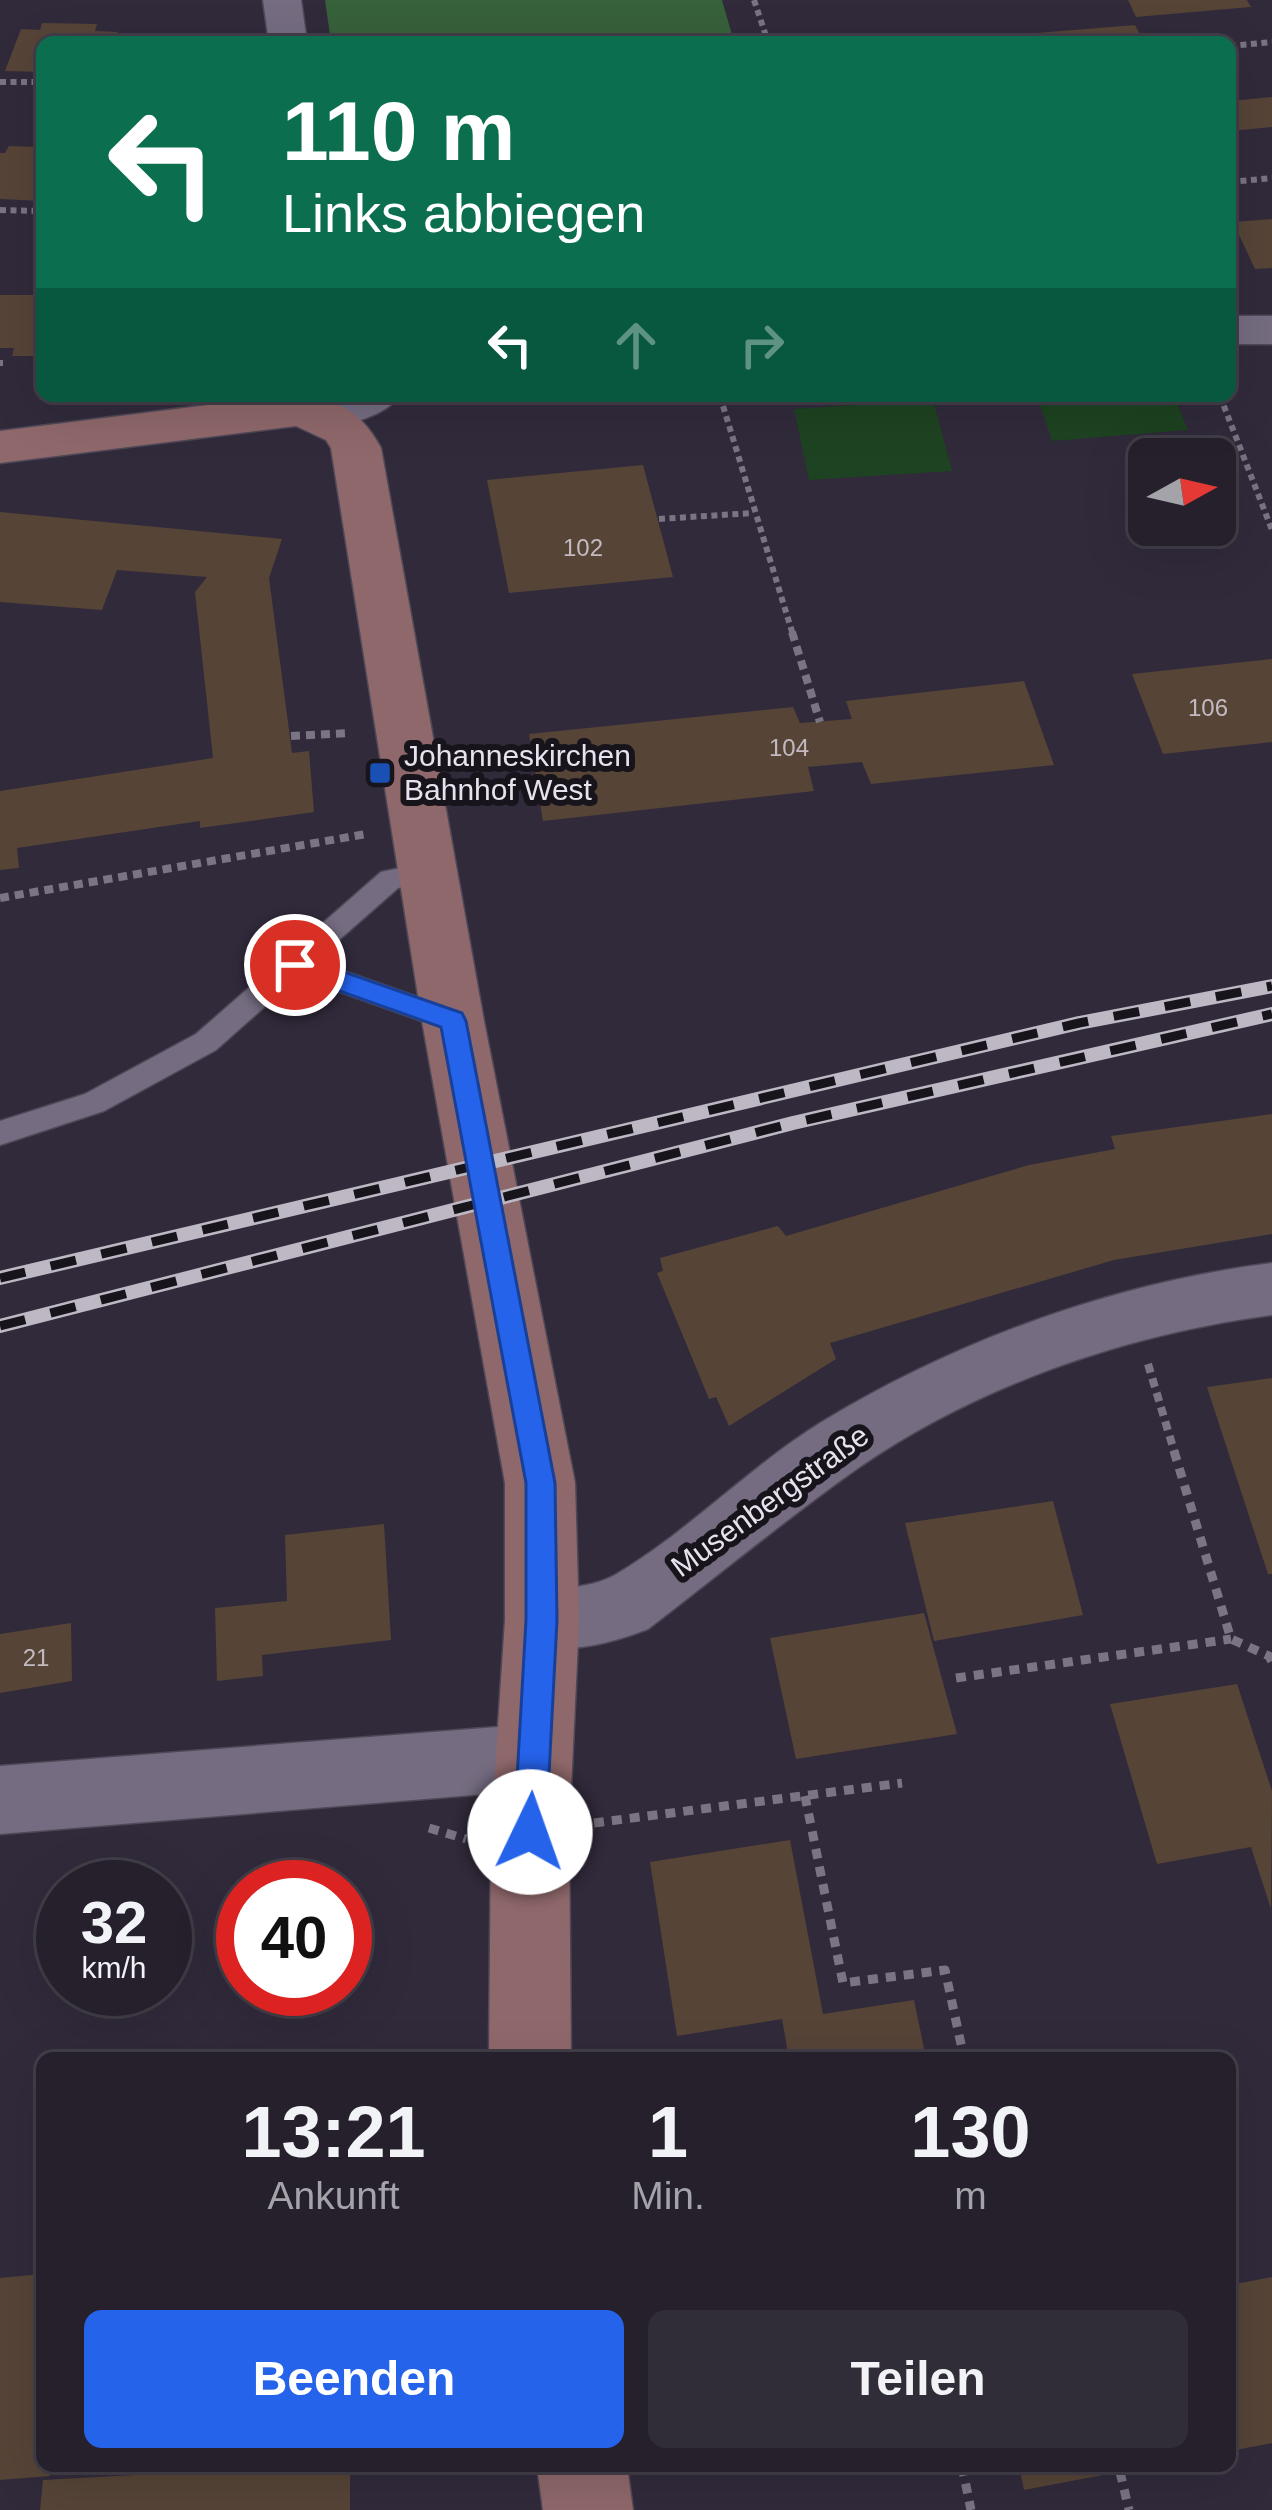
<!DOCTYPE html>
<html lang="de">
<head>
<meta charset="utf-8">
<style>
	body { margin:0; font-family:Helvetica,sans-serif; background:#312d38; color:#f1f3f6; height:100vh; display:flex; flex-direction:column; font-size:45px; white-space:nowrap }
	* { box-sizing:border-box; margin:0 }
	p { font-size:39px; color:#a3a3a9 }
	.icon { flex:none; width:66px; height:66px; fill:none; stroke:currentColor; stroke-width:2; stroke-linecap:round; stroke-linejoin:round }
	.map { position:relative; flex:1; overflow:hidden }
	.drawer { position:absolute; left:36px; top:2052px; width:1200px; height:420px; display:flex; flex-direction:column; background:#25202c; border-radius:18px; box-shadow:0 12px 48px #0002,0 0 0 3px #423e48 }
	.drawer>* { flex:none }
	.guide { position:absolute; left:36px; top:36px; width:1200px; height:366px; border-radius:18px; box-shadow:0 12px 48px #0002,0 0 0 3px #423e48; background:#0b6e4f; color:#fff; overflow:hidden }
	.needle { width:78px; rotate:82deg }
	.fabs { position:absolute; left:1128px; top:438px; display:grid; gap:24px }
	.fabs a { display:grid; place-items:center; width:108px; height:108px; border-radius:18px; background:#25202c; box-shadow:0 12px 48px #0002,0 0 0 3px #423e48; font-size:60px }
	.speed { position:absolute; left:36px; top:1860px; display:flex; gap:24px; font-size:60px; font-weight:700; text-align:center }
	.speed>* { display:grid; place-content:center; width:156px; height:156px; border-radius:50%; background:#25202c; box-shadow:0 12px 48px #0002,0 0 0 3px #423e48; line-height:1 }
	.speed small { font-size:30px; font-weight:400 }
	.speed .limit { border:18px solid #d22; background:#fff; color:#111 }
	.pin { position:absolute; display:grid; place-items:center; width:102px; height:102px; color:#fff; margin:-51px; border:6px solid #fff; border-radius:50%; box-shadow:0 3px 12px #0007 }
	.me { position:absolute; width:132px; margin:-66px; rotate:3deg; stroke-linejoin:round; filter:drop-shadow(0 0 9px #0008) }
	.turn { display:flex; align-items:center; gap:42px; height:252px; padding:0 48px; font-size:54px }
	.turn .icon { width:156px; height:156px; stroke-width:2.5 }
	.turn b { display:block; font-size:84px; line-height:102px }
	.lanes { display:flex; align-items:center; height:114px; padding:0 48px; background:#0003; justify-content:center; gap:60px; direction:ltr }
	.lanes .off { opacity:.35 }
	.eta { display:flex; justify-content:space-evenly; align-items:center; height:204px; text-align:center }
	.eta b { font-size:72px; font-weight:800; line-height:84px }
	.action { display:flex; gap:24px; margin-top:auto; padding:24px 48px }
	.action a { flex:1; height:138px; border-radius:18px; background:#2563eb; color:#fff; font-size:48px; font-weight:800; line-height:138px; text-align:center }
	.action a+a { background:#312d38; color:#f1f3f6 }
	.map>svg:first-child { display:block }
</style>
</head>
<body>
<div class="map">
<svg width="1272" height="2510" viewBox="0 0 1272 2510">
	<rect width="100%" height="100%" fill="#312a3b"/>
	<g fill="#1e4322">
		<polygon points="1037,396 1174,396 1188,430 1052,441"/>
		<polygon points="933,400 952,471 809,480 794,409"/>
	</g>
	<polygon fill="#37613a" points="325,0 722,0 734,42 331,42"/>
	<g fill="#564437">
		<polygon points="1128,0 1247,0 1251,7 1136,17"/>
		<polygon points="42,23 97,24 95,31 117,32 113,42 42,42 42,72 5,71 21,29 40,30"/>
		<polygon points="1135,25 1144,42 966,42 966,39"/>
		<polygon points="1272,97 1272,127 1230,131 1230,101"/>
		<polygon points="9,146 42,147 42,201 0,199 0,153 5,153"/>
		<polygon points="1272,219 1272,268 1255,269 1233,222"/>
		<polygon points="0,295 42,295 36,356 12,356 14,348 0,348"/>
		<polygon points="643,465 673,577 509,593 487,480"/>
		<polygon points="0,512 282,539 269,578 292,753 309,751 314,812 200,828 200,821 17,848 19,868 0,870 0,791 213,758 195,592 207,577 117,570 102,610 0,602"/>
		<polygon points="1272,659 1272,742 1163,754 1132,674"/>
		<polygon points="1024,681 1054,765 871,784 862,762 808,767 814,791 543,821 529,734 793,707 800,723 852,719 846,701"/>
		<polygon points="1272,1114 1272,1234 1114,1260 830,1343 836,1359 729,1426 716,1397 709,1399 657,1273 663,1271 660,1258 778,1226 786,1236 1029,1165 1115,1149 1111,1136"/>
		<polygon points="1272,1378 1272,1574 1268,1574 1207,1387"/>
		<polygon points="1053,1501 1083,1615 934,1641 905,1523"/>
		<polygon points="384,1524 391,1640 262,1655 263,1676 217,1681 215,1608 287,1601 285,1535"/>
		<polygon points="924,1613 957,1734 796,1759 770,1638"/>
		<polygon points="71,1623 72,1681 0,1693 0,1634"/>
		<polygon points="1237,1684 1272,1791 1271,1909 1251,1847 1157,1864 1110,1704"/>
		<polygon points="790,1840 823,2014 914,2000 926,2058 789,2058 782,2019 677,2036 650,1862"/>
		<polygon points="42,2274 42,2466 51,2466 50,2476 0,2480 0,2278"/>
		<polygon points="1272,2277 1272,2443 1230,2451 1230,2285"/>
		<polygon points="303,2466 350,2466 350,2510 40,2510 43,2480"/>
		<polygon points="1019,2466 1140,2466 1140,2468 1024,2490"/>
	</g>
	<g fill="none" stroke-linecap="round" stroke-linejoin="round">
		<defs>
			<polygon id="lane" points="429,862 442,872 438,879 398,888 315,961 463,1013 467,1021 463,1029 453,1032 298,977 216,1050 104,1111 0,1145 0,1121 85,1094 196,1034 381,872"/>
			<g id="street">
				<polygon points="263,0 301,0 307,42 269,42"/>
				<rect x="1230" y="316" width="42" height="28"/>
				<path d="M 331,396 L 399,396 C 385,418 330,432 305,425 L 298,415 L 305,405 Z"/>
				<path d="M 1272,1263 L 1272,1315 C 1128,1334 981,1384 861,1466 C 788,1517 719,1575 648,1629 C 610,1644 557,1657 519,1642 L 509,1620 L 519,1598 C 548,1587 589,1590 615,1575 C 688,1532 748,1468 820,1423 C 957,1340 1113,1283 1272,1263 Z"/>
				<polygon points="535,1724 559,1733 569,1757 559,1781 535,1790 0,1834 0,1766"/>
			</g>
			<g id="secondary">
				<path d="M 279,396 C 327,396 358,404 381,448 L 484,1021 L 575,1483 L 579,1620 L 569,1831 L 571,2058 L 489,2058 L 491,1831 L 505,1620 L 505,1483 L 422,1021 L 331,448 L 326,440 L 296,426 L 0,463 L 0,431 Z"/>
				<polygon points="537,2466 627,2466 633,2510 543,2510"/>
			</g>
		</defs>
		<use href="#lane" stroke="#4f4857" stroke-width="3"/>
		<use href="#street" stroke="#4f4857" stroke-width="3"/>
		<use href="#secondary" stroke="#4f4857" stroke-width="3"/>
		<g stroke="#7a7483" stroke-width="6" stroke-dasharray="6 4.5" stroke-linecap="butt">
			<polyline points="754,0 768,42"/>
			<polyline points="1230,46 1272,42"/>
			<polyline points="0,82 42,82"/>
			<polyline points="1230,182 1272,178"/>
			<polyline points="0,210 42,211"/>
			<polyline points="0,360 0,367"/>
			<polyline points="720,396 793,635"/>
			<polyline points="1220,396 1272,530"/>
			<polyline points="659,519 753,513"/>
		</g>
		<g stroke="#7a7483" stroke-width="8" stroke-dasharray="9 6" stroke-linecap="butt">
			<polyline points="792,632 820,722"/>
			<polyline points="291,736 351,733"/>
			<polyline points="0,898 366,834"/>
			<polyline points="1148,1364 1175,1454"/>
		</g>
		<g stroke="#7a7483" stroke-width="9" stroke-dasharray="10 8" stroke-linecap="butt">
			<polyline points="1174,1451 1231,1639 1269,1656 1272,1662"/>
			<polyline points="956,1678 1231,1639"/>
			<polyline points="805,1796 843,1983 945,1970 964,2058"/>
			<polyline points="594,1823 902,1783"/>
			<polyline points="429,1828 466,1839"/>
			<polyline points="962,2466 971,2510"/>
			<polyline points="1120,2472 1129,2510"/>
		</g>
		<use href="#lane" fill="#756c81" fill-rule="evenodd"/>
		<use href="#street" fill="#756c81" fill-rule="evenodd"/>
		<use href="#secondary" fill="#8f686b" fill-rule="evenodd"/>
		<defs>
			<g id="rail">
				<polyline points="0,1278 1079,1023 1272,986"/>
				<polyline points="0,1326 793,1123 1272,1014"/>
			</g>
		</defs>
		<use href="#rail" stroke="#bdb8c4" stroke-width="14"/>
		<use href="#rail" stroke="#18141c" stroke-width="9" stroke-dasharray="26" stroke-linecap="butt"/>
	</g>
	<polygon fill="#2563eb" stroke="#184099" stroke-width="3" points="295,955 462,1013 466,1021 555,1483 557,1620 546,1832 541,1843 530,1847 519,1843 514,1832 526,1620 526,1483 441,1027 286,972 282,965"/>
	<rect fill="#1a4fb4" stroke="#18141c" stroke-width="4.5" x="368" y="761" width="24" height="24" rx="6"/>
	<g text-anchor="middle" stroke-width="12" stroke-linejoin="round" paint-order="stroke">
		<g font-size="24" fill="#c3bac0">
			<text x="583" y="556">102</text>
			<text x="1208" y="716">106</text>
			<text x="789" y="756">104</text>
			<text x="36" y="1666">21</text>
		</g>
		<g font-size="30" fill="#e7e2ed" stroke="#18141c" text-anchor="start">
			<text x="404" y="766">Johanneskirchen<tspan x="404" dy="34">Bahnhof West</tspan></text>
		</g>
		<g font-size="30" fill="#e7e2ed" stroke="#18141c">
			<text transform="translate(770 1501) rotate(-36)" y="10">Musenbergstraße</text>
		</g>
	</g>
</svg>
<div class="fabs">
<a><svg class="needle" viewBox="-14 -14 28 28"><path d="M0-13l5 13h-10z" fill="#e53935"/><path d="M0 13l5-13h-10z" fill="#a3a3a9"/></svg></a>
</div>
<div class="speed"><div>32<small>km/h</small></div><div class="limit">40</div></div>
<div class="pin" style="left:295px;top:965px;background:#d93025"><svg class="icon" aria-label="arrive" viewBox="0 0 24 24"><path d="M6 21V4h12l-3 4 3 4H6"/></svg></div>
<svg class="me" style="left:530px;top:1832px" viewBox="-20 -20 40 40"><circle r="19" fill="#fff"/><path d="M0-13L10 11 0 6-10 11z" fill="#2563eb"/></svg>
<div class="guide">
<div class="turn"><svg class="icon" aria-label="left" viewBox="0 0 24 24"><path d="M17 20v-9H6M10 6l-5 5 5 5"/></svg><div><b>110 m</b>Links abbiegen</div></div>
<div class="lanes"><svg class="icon" aria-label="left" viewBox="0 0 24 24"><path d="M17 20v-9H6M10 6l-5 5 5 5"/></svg><svg class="icon off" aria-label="ahead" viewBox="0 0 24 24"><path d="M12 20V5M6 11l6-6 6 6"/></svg><svg class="icon off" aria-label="right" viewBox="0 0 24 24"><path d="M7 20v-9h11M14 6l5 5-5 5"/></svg></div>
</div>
<section class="drawer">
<div class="eta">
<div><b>13:21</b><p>Ankunft</p></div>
<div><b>1</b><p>Min.</p></div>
<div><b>130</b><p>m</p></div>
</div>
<div class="action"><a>Beenden</a><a>Teilen</a></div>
</section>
</div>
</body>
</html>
